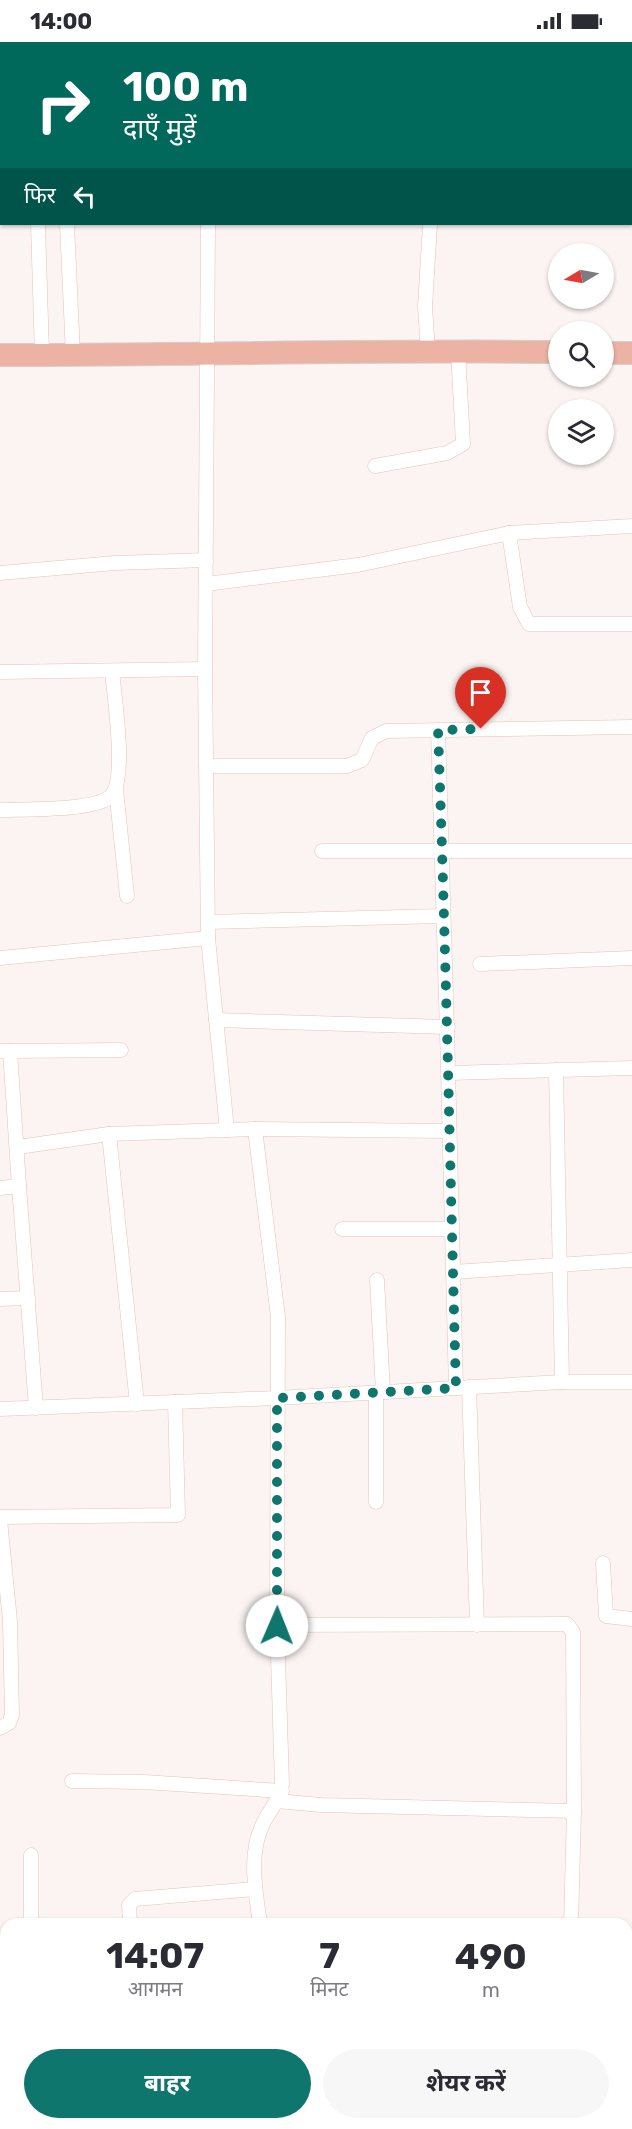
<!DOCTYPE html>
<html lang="hi">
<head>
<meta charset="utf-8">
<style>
	body { margin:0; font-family:Rubik,"Noto Sans Devanagari",sans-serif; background:#f7f7f7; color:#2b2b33; height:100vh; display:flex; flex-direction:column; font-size:22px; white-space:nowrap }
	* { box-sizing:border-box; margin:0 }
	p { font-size:20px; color:#7c7c81 }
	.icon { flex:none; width:33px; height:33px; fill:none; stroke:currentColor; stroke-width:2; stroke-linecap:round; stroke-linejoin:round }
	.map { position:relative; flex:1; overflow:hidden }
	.drawer { position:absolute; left:0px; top:1876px; width:633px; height:212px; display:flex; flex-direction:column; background:#fff; border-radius:18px 18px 0 0; box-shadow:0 2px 4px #0004 }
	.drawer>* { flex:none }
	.guide { position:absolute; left:0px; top:0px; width:633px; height:183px; box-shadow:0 2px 4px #0004; background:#00695c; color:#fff; overflow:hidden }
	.needle { width:39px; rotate:260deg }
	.buttons { position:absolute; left:548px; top:201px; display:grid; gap:12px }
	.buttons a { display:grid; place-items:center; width:66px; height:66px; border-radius:50%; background:#fff; box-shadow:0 2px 4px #0004; font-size:30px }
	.pin { position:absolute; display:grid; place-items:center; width:51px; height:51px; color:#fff; margin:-62px -26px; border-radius:50% 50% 50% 0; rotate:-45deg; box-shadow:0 0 6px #0007 }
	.pin .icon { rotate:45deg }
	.me { position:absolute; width:66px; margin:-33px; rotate:1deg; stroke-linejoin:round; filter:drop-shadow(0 0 4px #0008) }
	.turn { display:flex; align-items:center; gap:21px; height:126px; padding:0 24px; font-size:27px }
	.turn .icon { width:78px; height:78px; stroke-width:2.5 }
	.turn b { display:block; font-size:42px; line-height:51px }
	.then { display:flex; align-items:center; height:57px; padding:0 24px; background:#0003; gap:12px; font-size:22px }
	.eta { display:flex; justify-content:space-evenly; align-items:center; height:102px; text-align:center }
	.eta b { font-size:36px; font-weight:700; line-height:42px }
	.primary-button { display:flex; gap:12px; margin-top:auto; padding:12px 24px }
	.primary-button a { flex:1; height:69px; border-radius:36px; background:#0f766e; color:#fff; font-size:24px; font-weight:700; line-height:69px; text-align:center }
	.primary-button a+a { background:#f7f7f7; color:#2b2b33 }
	.status { display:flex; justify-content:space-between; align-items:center; height:42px; padding:0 30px; background:#fff; direction:ltr }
	.status svg { height:16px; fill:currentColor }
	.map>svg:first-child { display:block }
</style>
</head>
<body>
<div class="status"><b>14:00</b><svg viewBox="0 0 49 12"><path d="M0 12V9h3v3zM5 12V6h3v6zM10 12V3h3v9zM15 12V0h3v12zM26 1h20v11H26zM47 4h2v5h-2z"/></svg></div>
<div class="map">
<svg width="632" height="2087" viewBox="0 0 632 2087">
	<rect width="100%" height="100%" fill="#fbf4f2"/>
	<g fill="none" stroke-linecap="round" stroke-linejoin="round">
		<defs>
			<g id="street">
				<polyline points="56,0 56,2"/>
				<polyline points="351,0 351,2"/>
				<polyline points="451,2 451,0"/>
				<polyline points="38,182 42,313"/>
				<polyline points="67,182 73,313"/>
				<polyline points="428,309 425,265 430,182"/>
				<polyline points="375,424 447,411 463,402 458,309"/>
				<polyline points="509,491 520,565 529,582 632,582"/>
				<polyline points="0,531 115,521 206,518"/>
				<polyline points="206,542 358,523 509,491 632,484"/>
				<polyline points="0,630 205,627"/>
				<path d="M 438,688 C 446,907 450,1127 456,1346"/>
				<polyline points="206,724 347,724 362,718 372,696 386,689 632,685"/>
				<polyline points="116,747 127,854"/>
				<path d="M 0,768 C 23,767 93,769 110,755 C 128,740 114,653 112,629"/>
				<polyline points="322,809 632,809"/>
				<polyline points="208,880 443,874"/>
				<polyline points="208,896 227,1088"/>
				<polyline points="0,916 208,896 205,627 208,182"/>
				<polyline points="480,922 632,916"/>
				<polyline points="216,978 448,985"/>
				<polyline points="0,1009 10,1009 19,1144 0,1146"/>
				<polyline points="10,1009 121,1008"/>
				<polyline points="556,1028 562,1340"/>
				<polyline points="450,1031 632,1026"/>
				<polyline points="255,1087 278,1275 277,1583"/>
				<polyline points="109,1092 137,1362"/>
				<polyline points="18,1105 109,1092 255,1087 448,1089"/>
				<polyline points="19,1144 36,1366"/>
				<polyline points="342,1187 451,1187"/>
				<polyline points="453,1230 632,1218"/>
				<polyline points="377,1238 383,1350"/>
				<polyline points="0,1257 28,1256"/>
				<polyline points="469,1345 477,1583"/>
				<polyline points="376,1351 376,1460"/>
				<polyline points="0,1367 277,1356 562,1340 632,1340"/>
				<polyline points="0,1475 178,1473 175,1360"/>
				<polyline points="0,1478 10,1579 12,1673 9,1681 0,1686"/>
				<polyline points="603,1521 606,1574 632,1577"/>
				<polyline points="72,1739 144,1740 282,1749"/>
				<polyline points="277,1759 321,1763 574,1769"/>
				<polyline points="31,1882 31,1813"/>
				<polyline points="130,1882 129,1863 135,1857 255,1847"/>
				<path d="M 260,1882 C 256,1851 248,1814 262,1784 C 268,1769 281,1758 282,1742 L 277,1583 L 567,1582 L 573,1590 L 574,1769 L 571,1882"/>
				<polyline points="627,1921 632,1921"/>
				<polyline points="278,2082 278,2087"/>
				<polyline points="394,2082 394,2087"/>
				<polyline points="571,2082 572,2087"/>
			</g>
			<g id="primary">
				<polyline points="603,311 632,311"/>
				<path d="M 0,313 C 186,313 372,308 558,310"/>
			</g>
		</defs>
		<use href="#street" stroke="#e4c3ba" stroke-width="15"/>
		<use href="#primary" stroke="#d3d0d0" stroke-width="24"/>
		<use href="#street" stroke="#fff" stroke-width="14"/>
		<use href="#primary" stroke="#ecb3a4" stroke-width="22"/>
	</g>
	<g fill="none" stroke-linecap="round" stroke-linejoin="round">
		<path stroke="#0f766e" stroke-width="10" stroke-dasharray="0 18" d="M 277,1584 L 277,1356 L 456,1346 C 450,1127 446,907 438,688 L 481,687"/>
	</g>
</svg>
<div class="buttons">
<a><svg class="needle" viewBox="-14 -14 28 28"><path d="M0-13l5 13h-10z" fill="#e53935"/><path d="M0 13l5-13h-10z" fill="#7c7c81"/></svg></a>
<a><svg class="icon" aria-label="search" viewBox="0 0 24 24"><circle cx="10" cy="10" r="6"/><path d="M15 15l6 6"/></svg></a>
<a><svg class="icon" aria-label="layers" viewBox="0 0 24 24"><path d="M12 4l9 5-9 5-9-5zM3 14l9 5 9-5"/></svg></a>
</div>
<div class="pin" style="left:481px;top:687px;background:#d93025"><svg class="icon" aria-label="arrive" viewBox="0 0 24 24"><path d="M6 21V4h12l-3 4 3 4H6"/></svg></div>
<svg class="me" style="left:277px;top:1584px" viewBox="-20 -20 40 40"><circle r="19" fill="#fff"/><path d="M0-13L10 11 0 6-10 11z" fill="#0f766e"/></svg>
<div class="guide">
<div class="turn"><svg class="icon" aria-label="right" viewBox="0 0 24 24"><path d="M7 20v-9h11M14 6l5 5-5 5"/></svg><div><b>100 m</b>दाएँ मुड़ें</div></div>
<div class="then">फिर<svg class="icon" aria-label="left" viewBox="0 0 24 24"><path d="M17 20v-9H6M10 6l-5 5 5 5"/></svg></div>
</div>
<section class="drawer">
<div class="eta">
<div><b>14:07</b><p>आगमन</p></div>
<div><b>7</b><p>मिनट</p></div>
<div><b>490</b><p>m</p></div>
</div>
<div class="primary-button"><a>बाहर</a><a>शेयर करें</a></div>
</section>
</div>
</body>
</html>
